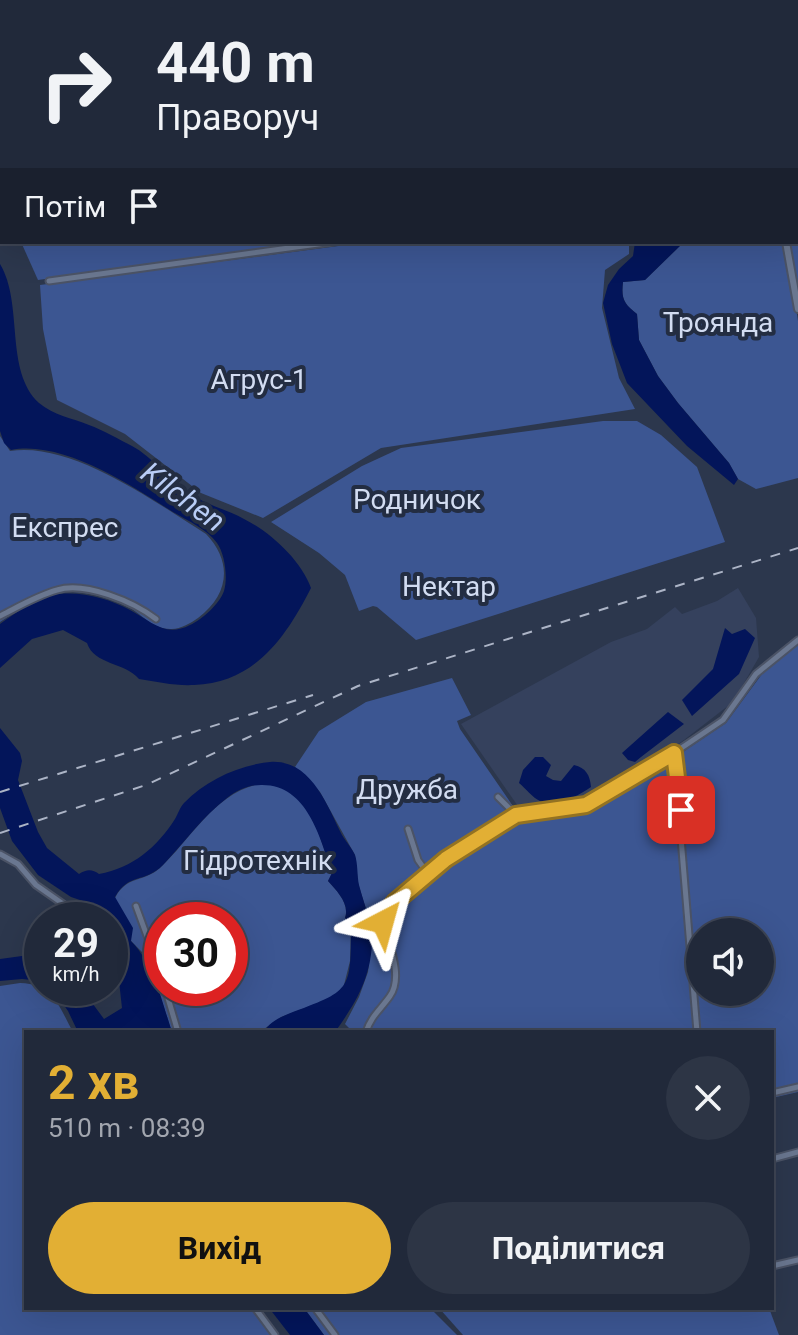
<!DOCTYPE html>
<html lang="uk">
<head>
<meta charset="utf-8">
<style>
	body { margin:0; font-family:Roboto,sans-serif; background:#2d3545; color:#f1f3f6; height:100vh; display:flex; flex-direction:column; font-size:30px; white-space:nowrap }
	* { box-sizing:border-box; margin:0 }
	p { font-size:26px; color:#a2a6af }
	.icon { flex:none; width:44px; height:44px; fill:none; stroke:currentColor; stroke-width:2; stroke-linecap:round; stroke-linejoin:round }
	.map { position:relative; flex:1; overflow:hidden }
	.sheet { position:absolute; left:24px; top:1030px; width:750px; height:280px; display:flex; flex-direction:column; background:#21293a; border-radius:0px; box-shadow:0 8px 32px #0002,0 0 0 2px #3e4554 }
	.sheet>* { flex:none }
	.banner { position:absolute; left:0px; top:0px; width:798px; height:244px; box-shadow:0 8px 32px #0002,0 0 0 2px #3e4554; background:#21293a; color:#f1f3f6; overflow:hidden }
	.controls { position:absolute; left:686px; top:918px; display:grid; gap:16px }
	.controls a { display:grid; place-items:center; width:88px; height:88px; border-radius:50%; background:#21293a; box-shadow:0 8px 32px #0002,0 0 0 2px #3e4554; font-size:40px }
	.speed { position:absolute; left:24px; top:902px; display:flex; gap:16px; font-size:40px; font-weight:700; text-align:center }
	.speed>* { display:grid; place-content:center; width:104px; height:104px; border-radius:50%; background:#21293a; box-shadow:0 8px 32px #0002,0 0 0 2px #3e4554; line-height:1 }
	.speed small { font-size:20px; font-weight:400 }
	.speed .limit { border:12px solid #d22; background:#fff; color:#111 }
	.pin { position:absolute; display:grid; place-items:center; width:68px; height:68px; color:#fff; margin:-34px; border-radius:16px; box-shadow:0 4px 12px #0006 }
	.me { position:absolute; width:88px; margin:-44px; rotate:39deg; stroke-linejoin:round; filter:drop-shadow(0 0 6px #0008) }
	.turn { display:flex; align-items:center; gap:28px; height:168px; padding:0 24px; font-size:36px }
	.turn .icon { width:104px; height:104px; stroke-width:2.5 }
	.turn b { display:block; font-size:56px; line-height:68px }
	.then { display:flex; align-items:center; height:76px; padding:0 24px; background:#0003; gap:16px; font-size:30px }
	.round { display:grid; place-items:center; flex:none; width:84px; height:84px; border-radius:42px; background:#2d3545 }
	.head { display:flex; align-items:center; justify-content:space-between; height:136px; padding:0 24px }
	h1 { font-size:48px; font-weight:700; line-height:60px; color:#e2af34 }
	.primary-button { display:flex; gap:16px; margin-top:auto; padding:16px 24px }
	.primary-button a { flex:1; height:92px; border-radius:48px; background:#e2af34; color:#111; font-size:32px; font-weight:700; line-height:92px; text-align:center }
	.primary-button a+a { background:#2d3545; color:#f1f3f6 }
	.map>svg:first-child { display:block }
</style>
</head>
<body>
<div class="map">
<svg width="798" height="1335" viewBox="0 0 798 1335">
	<rect width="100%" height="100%" fill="#2c374d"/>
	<polygon fill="#35415d" points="738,588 756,618 759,657 733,702 684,740 621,784 589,800 552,810 522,812 461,724 611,642 647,629 675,607 682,614 717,601"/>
	<g fill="#3c5692" fill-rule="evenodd">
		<polygon points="718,0 798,0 798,296 789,242 796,242 796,2"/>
		<polygon points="21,242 279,242 279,246 38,280"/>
		<polygon points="369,242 629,242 629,254 605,270 602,308 619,378 635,409 381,448 263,518 201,493 125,434 57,400 43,329 40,285"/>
		<path d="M 684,242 L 786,242 L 798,321 L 798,478 L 756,489 L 738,479 L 729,463 L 678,403 L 658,376 L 639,340 L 637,314 C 624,304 621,299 623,282 L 645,280 Z"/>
		<polygon points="603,421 637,421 661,435 697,467 725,542 416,640 377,607 373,606 359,611 345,575 319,553 271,522 362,466 401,448"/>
		<path d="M 0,436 L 10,451 C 72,441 155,502 206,534 C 233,562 229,595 198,618 C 191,623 179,630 170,629 C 154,629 144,617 132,609 C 110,597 73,586 48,595 C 32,600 15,612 0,622 Z"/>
		<path d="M 798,645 L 798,1092 L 772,1098 L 772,1032 L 353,1032 L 345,1024 L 359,997 L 368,972 L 372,940 L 370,922 L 358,883 L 355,855 L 320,792 L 295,767 L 319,731 L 366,702 L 452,678 L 471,715 L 457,721 L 460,729 L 517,812 L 518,819 L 584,812 L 610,801 L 726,723 L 765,670 ZM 700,932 L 760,932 L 760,992 L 700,992 Z"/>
		<path d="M 255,785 C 260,785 268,784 274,785 C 311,792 322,844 332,873 L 328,881 C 337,891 350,904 345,918 L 351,924 L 350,961 L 343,989 L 329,999 L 281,1017 L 264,1029 L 264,1032 L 172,1032 L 152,971 L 143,953 L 131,941 L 115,898 C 127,875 143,883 160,868 C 190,840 213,796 255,785 ZM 162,920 L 230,920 L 230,988 L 162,988 Z"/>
		<path d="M 20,983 C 54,984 58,1005 73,1032 L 26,1032 L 26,1308 L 253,1308 L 272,1335 L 0,1335 L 0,986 Z"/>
		<polygon points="304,1308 430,1308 457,1335 324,1335"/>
		<polygon points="439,1308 769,1308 779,1335 463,1335"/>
	</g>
	<g fill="#03155a">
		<path d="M 635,242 L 684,242 L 645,280 L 623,282 C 621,299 624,304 637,314 L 639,340 L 658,376 L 678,403 L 729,463 L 738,479 L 734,485 L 687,446 L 627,383 L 612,344 L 603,303 L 608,285 L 619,269 L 633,256 Z"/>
		<path d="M 0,264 C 24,304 4,370 39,403 C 53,415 72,418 89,425 C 103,430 118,439 132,446 C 151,456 170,480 189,493 C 206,505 226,509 244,519 C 270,532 301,560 311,588 C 286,637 255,683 194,685 C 176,686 157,682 139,679 C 125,662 94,665 87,643 L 63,630 L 32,639 L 0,668 L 0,624 C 15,613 35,599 53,595 C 78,590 108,598 130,610 C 151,621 165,638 190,625 C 202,620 220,603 224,591 C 228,578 225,554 217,543 C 207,529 188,521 173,512 C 130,485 63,440 11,450 L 4,443 L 0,431 Z"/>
		<polygon points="725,628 732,634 745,629 755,638 739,674 692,716 682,700 713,669"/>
		<polygon points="668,712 684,724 641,757 635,762 628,760 622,753"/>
		<path d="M 0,728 L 20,753 L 22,761 L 18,780 L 38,832 L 47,848 L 79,874 C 87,869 92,869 99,874 C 133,868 157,847 175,819 C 178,814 180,807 184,803 C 206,780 239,765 270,762 C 311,759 327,805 342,835 C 346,842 352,848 355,855 C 358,864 357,876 359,885 C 364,905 373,924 372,944 C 370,980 355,1004 335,1032 L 318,1032 L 308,1028 L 301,1032 L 264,1032 C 269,1023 278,1018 288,1014 C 351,990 351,993 351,924 L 345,918 C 350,904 337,891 328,881 L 332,873 C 320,837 307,784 261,785 C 248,785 237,790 227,798 C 203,816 184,843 163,865 C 144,884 129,872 115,897 L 133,928 L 131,941 C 155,966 161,999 172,1032 L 136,1032 L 133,1029 L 126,1032 L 78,1032 L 68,1011 L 52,988 L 81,988 L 104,1019 L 122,1008 L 119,981 L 110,953 L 110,920 L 98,920 L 86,902 L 71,897 L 38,875 L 12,841 L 0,808 Z"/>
		<path d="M 535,757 L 543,757 L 551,765 L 546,776 L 553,780 L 561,781 L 574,765 C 586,768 590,775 591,787 C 578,796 557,807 540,801 C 533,798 525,788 519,783 L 523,770 Z"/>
		<polygon points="22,956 42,957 42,981 22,979 0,981 0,959"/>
		<polygon points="269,1308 304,1308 324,1335 290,1335"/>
	</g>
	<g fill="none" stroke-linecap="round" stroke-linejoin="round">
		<defs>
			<g id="minor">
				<polyline points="49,281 333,242"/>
				<path d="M 0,616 C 18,607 36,596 57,590 C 85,581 134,602 156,619"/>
				<polyline points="674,753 697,1032"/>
				<polyline points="498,797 516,815"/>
				<polyline points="408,829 418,860 428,874"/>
				<polyline points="0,854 18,864 36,885 76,913"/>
				<polyline points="136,906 162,977"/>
				<polyline points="165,988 178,1032"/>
				<path d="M 366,1032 C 371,1016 381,1009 390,996 C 404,976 388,943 383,922 L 384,915 L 395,902 L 446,859 L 516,815 L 586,805 L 674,753 L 723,720 L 756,674 L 798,640"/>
				<polyline points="772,1093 798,1087"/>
				<polyline points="772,1159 798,1152"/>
				<polyline points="772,1266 798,1260"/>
				<polyline points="255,1308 275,1335"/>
				<polyline points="315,1308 335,1335"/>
			</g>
			<g id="tertiary">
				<polyline points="711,0 713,2"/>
				<polyline points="786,242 798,309"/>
			</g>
		</defs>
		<use href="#minor" stroke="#4b5366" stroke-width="9"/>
		<use href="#tertiary" stroke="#4b5366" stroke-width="10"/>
		<use href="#minor" stroke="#6a7790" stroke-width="5"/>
		<use href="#tertiary" stroke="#6a7790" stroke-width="6"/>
		<g stroke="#acb4c6" stroke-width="2" stroke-dasharray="10 10" stroke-linecap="butt">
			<polyline points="0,792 313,695"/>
			<polyline points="0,833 146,785 358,686 798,548"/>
		</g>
	</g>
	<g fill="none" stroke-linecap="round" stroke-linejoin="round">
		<defs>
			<polyline id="route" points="383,922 384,915 395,902 446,859 516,815 586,805 674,753 681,810"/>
		</defs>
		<use href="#route" stroke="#937222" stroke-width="20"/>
		<use href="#route" stroke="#e2af34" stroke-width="14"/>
	</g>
	<g text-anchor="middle" stroke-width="8" stroke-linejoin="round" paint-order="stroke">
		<g font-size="28" fill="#d2dcf1" stroke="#232d42">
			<text x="718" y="332">Троянда</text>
			<text x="259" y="389">Агрус-1</text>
			<text x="417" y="509">Родничок</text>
			<text x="65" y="537">Експрес</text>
			<text x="449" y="596">Нектар</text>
			<text x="407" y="799">Дружба</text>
			<text x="258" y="870">Гідротехнік</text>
		</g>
		<g font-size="30" font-style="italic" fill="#b9cdf6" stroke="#232d42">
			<text transform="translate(183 497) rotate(36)" y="10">Kilchen</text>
		</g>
	</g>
</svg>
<div class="controls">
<a><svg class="icon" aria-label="sound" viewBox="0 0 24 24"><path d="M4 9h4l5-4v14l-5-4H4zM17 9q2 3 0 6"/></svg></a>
</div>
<div class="speed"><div>29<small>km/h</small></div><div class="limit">30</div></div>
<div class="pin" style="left:681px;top:810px;background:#d93025"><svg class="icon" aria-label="arrive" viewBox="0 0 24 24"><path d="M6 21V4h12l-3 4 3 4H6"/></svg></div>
<svg class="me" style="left:383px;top:922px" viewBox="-20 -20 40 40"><path d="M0-17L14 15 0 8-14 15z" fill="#e2af34" stroke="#fff" stroke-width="4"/></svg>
<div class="banner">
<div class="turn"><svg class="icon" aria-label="right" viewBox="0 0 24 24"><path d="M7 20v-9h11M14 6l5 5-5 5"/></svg><div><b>440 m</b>Праворуч</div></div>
<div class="then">Потім<svg class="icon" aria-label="arrive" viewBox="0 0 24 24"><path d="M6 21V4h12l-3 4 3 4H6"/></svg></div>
</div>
<section class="sheet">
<div class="head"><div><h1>2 хв</h1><p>510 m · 08:39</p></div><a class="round"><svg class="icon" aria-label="close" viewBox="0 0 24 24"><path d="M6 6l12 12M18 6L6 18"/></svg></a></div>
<div class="primary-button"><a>Вихід</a><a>Поділитися</a></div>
</section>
</div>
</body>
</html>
